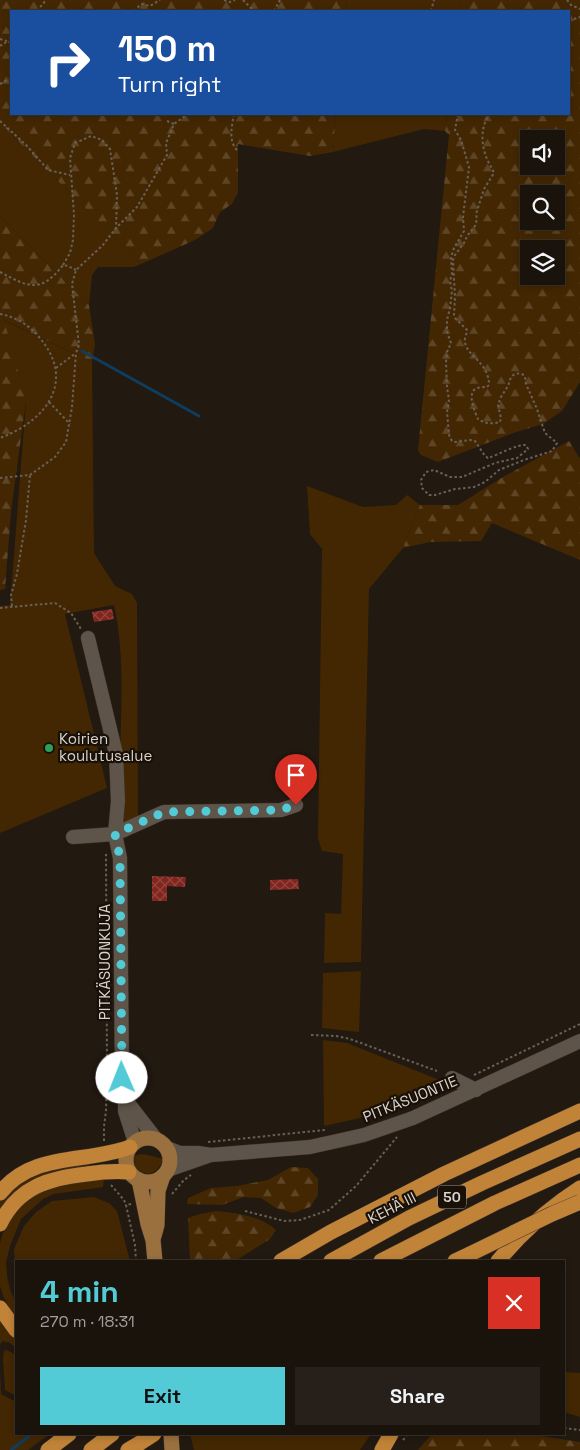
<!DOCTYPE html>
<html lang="en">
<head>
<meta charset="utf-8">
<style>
	body { margin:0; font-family:"Space Grotesk",sans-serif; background:#27201a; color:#f1f3f6; height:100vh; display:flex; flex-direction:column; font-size:19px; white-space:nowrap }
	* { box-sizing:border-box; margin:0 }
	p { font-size:16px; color:#9f9e9d }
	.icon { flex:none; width:28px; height:28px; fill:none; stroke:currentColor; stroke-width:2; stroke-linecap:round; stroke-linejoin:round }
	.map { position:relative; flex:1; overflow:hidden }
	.side { position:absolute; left:15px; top:1260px; width:550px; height:175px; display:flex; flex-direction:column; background:#1a130c; border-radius:0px; box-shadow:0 2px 8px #0003,0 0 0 1px #38322d }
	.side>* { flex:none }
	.guide { position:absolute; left:10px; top:10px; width:560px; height:105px; border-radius:0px; box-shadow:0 2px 8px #0003,0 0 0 1px #38322d; background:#1a4fa0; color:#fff; overflow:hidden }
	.fabs { position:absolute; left:520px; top:130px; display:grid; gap:10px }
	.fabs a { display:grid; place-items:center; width:45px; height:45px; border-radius:0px; background:#1a130c; box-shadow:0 2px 8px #0003,0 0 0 1px #38322d; font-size:25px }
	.pin { position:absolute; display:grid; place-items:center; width:42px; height:42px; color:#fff; margin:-51px -21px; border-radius:50% 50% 50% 0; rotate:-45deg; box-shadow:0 0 5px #0007 }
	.pin .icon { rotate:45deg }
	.me { position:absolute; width:55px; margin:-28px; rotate:359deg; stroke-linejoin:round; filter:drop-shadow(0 0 4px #0008) }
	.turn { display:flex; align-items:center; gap:18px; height:105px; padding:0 25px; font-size:22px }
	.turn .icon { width:65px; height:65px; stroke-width:2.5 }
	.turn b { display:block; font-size:35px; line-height:42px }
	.round { display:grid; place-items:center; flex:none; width:52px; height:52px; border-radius:0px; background:#27201a }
	.overview { display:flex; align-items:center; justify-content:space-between; height:85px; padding:0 25px }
	h1 { font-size:30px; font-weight:600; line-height:38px; color:#52cbd7 }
	.button { display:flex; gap:10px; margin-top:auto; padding:10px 25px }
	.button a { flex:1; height:58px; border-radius:0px; background:#52cbd7; color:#111; font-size:20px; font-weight:600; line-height:58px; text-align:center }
	.button a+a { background:#27201a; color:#f1f3f6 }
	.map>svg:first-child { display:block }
</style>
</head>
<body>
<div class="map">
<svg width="580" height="1450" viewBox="0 0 580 1450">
	<defs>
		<pattern id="forest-firs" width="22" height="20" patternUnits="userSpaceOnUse" patternTransform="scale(1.25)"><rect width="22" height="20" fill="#432702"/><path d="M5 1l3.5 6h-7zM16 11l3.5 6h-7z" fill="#5e4526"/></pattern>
		<pattern id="building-cross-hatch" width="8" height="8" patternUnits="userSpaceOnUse" patternTransform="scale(1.25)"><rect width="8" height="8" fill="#82251f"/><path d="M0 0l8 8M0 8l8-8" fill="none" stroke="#93443e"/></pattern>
	</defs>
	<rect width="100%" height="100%" fill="#221910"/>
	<g fill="#432702">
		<polygon points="347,0 460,0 459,11 346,11"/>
		<polygon points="336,114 447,114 445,131 424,129 333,152"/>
		<polygon points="0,123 141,264 134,267 98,267 92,275 89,305 0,216"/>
		<path d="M 3,320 L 92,362 L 94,553 L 115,586 L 132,594 L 137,603 L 138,819 L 123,826 C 114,753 130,677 114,605 L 65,614 L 107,788 L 0,833 L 0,606 L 10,605 L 26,401 Z"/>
		<polygon points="307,486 363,507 396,505 407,495 420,505 403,548 369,589 361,962 324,963 325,913 341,914 343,854 322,851 318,838 322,549 310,534"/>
		<polygon points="361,971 359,1032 322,1028 323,973"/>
		<polygon points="323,1040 347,1043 447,1083 404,1103 356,1119 324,1126"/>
		<path d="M 141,1154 L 148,1155 L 163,1159 C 157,1180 133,1178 134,1156 Z"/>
		<polygon points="90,1161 90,1168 0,1213 0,1199 33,1172"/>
		<polygon points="104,1178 103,1187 54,1194 43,1199 21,1219 10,1246 6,1262 7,1276 10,1289 16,1303 16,1319 4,1298 0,1286 0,1244 2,1235 12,1216 34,1195 58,1184"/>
		<polygon points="94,1197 109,1203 117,1211 130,1261 16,1261 16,1282 14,1249 24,1226 36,1212 52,1201"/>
		<polygon points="0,1318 16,1337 16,1348 10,1343 3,1341 0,1344"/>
		<polygon points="7,1350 16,1355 16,1396 5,1390 3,1359 4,1351"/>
		<polygon points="0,1371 1,1394 16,1402 16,1434 50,1434 28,1450 0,1450"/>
		<polygon points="564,1372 580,1373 580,1417 564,1412"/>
		<polygon points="190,1434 371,1434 360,1450 194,1450"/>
	</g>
	<g fill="url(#forest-firs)" fill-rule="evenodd">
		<polygon points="0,0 347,0 346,11 11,11 11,114 336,114 333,152 310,156 238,144 238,192 232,204 220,212 213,228 195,240 141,264 0,123"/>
		<path d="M 460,0 L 580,0 L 580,382 L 562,411 L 543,424 L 513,433 L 438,462 L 421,455 L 418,450 L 449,135 L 445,131 L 447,114 L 569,114 L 569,11 L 459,11 ZM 529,139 L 556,139 L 556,166 L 529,166 ZM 529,194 L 556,194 L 556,221 L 529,221 ZM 529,249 L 556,249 L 556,276 L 529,276 Z"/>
		<polygon points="0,216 89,305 95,344 92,362 4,320 26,401 11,512 5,589 0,590"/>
		<polygon points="569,441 580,459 580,560 492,523 481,541 430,542 403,548 420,505 458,505 503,477"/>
		<polygon points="291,1167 308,1168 318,1179 318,1195 310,1207 293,1213 276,1208 261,1198 244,1197 222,1205 187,1204 188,1198 211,1188 237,1186 268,1180"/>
		<path d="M 216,1211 C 236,1213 261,1216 276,1230 L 270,1239 L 235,1261 L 190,1261 L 188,1218 L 200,1214 Z"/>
		<polygon points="432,1434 529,1434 580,1442 580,1450 418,1450"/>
	</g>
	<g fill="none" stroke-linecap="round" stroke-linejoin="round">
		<g stroke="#0f3d60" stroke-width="3">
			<polyline points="82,351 199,416"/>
			<polyline points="11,1450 32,1434"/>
		</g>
	</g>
	<g fill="url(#building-cross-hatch)">
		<polygon points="112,609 114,619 94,622 92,612"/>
		<polygon points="152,876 186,877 185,887 167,886 167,901 152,901"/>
		<polygon points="298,879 299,889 270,890 270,880"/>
	</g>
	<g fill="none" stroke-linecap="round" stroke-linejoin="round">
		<defs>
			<g id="minor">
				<polyline points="88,638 116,754 118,801 115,834 164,812 281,810 296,805"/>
				<polyline points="73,837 115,834 120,858 122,1078 125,1099 125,1111 135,1142"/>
				<polyline points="452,1078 476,1090"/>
				<polyline points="125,1099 156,1139"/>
				<polyline points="167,1148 180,1153 198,1153 211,1155 310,1147 364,1135 413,1118 580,1041"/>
				<polyline points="168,1170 208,1156"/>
			</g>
			<g id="major">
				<circle cx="148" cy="1160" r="22"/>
				<polyline points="139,1180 148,1224 153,1240 155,1261"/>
				<polyline points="154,1236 157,1225 158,1191 163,1176"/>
				<polyline points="171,1434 172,1450"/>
			</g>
			<g id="highway">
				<path d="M 0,1193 C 33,1151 86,1164 130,1147"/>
				<path d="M 0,1224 C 18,1187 49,1178 87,1174 C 101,1172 115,1171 129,1172"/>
				<polyline points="281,1261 331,1232 444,1174 580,1111"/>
				<polyline points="331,1261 409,1218 482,1183 580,1139"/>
				<polyline points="381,1261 495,1203 580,1165"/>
				<polyline points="455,1261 470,1254"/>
				<path d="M 498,1261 C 522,1232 549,1208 580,1188"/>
				<polyline points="0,1308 16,1330"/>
				<polyline points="48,1450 69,1434"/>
				<polyline points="91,1450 112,1434"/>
				<polyline points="128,1450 140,1443"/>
				<polyline points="382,1450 391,1434"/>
			</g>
		</defs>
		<use href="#minor" stroke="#39322e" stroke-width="15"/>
		<use href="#major" stroke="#39322e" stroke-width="16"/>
		<use href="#highway" stroke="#39322e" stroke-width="16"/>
		<g stroke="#696159" stroke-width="2" stroke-dasharray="2.5 2.5" stroke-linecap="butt">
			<polyline points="224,0 230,2 235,0"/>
			<polyline points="243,0 254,11"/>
			<polyline points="567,0 571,5 580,9"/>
			<polyline points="37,11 46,0"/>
			<polyline points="134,11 141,4 150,6 160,0"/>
			<polyline points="274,11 280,0"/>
			<polyline points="431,11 434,0"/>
			<polyline points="569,18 574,19 580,17"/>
			<polyline points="0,39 7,41"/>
			<polyline points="0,46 8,41 11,43"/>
			<polyline points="0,84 11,78 11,76"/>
			<path d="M 234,114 C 232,125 228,141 237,150"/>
			<path d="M 458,114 L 455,130 L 461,140 L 469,167 L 463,217 L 464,231 L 454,248 L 451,257 L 452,274 L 450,281 L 452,291 L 450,308 L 447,320 L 447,332 L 451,343 L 447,352 L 446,362 L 447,387 L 449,400 L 447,412 L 449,435 L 452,441 L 455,442 L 470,440 L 475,441 L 485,456 L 488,458 C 498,455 517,444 526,445 L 528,449 L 517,458 L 495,463 L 462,477 L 450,477 L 434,470 L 426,472 L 421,480 L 422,488 L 429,495 L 435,495 L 455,489 L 474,487 L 485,482 L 499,470 L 524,460 L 552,451 L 557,443 L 545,433 L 537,409 L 526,384 L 525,376 C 520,372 515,373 511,377 L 508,386 L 501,397 L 498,405 L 501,418 L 500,422 C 493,424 485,424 478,419 C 475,412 468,397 474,390 C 477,387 483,387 487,387 L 489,385 C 489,362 467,357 465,342 C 464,338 467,334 467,330 L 455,318 L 454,315 L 455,297 L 453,260 L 455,255 L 464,243 L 467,236 L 475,226 L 477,219 L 476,214 L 484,189 L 494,173 C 492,168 489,164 487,159 C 481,145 480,126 490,114"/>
			<polyline points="0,121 27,146 48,170 70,175"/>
			<polyline points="167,121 174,124"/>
			<polyline points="63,265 70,253 73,240 74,215 70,158 75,143 91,136 102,140 110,149 117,195 116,228"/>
			<path d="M 0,272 C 28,287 41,294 63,265 L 68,266 L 76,270"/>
			<path d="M 0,314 C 16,317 29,325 39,337 C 77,381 46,421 0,438"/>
			<polyline points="56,368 76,353"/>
			<polyline points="49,402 70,424"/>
			<polyline points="0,478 30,475 55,457 66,442 72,407 76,353 79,345 72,284 76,270 103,245 116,228 137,207 167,155 166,143 174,124 188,114"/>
			<polyline points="12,606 11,595 17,574 26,520 30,475"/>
			<polyline points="0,608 55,603 71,613 81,629"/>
			<polyline points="311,1035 336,1036 350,1039 437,1071"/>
			<polyline points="474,1075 580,1024"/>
			<polyline points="104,1141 104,1126 106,1111 107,1065 106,854"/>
			<polyline points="208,1142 325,1130"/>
			<polyline points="111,1185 124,1200 126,1205"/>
			<polyline points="172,1194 184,1180 191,1175"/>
			<polyline points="131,1204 126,1205 135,1245 136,1261"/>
			<polyline points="245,1211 284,1221 300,1220 329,1210 356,1186 397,1137"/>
			<polyline points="564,1428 580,1430"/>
			<polyline points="403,1440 408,1434"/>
		</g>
		<use href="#minor" stroke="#5f5449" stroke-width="14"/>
		<use href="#major" stroke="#9a703e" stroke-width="15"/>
		<use href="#highway" stroke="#c18337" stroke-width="15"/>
		<defs>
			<g id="highway-bridge">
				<polyline points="470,1254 552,1214 580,1202"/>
				<polyline points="140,1443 154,1434"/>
			</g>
		</defs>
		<use href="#highway-bridge" stroke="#39322e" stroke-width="16" stroke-linecap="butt"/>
		<use href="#highway-bridge" stroke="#c18337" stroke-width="15"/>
	</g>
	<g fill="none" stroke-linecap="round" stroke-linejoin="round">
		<polyline stroke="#52cbd7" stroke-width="9" stroke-dasharray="0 16.2" points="122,1078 120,858 115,834 164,812 281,810 296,805"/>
	</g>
	<circle fill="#2e9e5b" stroke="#191008" stroke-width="2" cx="49" cy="748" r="5"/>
	<g text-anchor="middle" stroke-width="4.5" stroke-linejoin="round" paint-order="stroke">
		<rect fill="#191008" stroke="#a09892" stroke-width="1" x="438" y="1185.5" width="28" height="23" rx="4"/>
		<g font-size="14" font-weight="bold" fill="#dad3cd">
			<text x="452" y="1202">50</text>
		</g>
		<g font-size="15" fill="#dad3cd" stroke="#191008" text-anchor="start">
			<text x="59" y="744">Koirien<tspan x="59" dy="17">koulutusalue</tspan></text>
		</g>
		<g font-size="15" fill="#dad3cd" stroke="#191008">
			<text transform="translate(105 962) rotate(-90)" y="5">PITKÄSUONKUJA</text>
			<text transform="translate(410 1099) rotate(-22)" y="5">PITKÄSUONTIE</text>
			<text transform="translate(392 1208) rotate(-27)" y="5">KEHÄ III</text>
		</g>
	</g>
</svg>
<div class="fabs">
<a><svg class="icon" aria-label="sound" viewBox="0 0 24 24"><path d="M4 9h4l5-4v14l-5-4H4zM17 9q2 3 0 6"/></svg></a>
<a><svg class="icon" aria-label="search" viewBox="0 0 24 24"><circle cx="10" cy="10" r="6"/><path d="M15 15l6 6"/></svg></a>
<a><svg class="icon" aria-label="layers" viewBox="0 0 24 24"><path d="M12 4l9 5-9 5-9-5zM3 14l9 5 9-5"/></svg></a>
</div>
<div class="pin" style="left:296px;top:805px;background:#d93025"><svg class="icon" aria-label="arrive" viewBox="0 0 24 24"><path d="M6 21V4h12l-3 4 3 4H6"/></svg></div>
<svg class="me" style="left:122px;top:1078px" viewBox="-20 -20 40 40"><circle r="19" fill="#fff"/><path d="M0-13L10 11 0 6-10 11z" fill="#52cbd7"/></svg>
<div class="guide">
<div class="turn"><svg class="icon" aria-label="right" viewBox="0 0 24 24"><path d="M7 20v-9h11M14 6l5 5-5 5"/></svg><div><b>150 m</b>Turn right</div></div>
</div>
<section class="side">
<div class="overview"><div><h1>4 min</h1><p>270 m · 18:31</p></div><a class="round" style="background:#d93025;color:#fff"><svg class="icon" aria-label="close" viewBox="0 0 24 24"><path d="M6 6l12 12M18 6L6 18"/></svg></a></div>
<div class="button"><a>Exit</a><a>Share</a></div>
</section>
</div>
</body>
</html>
